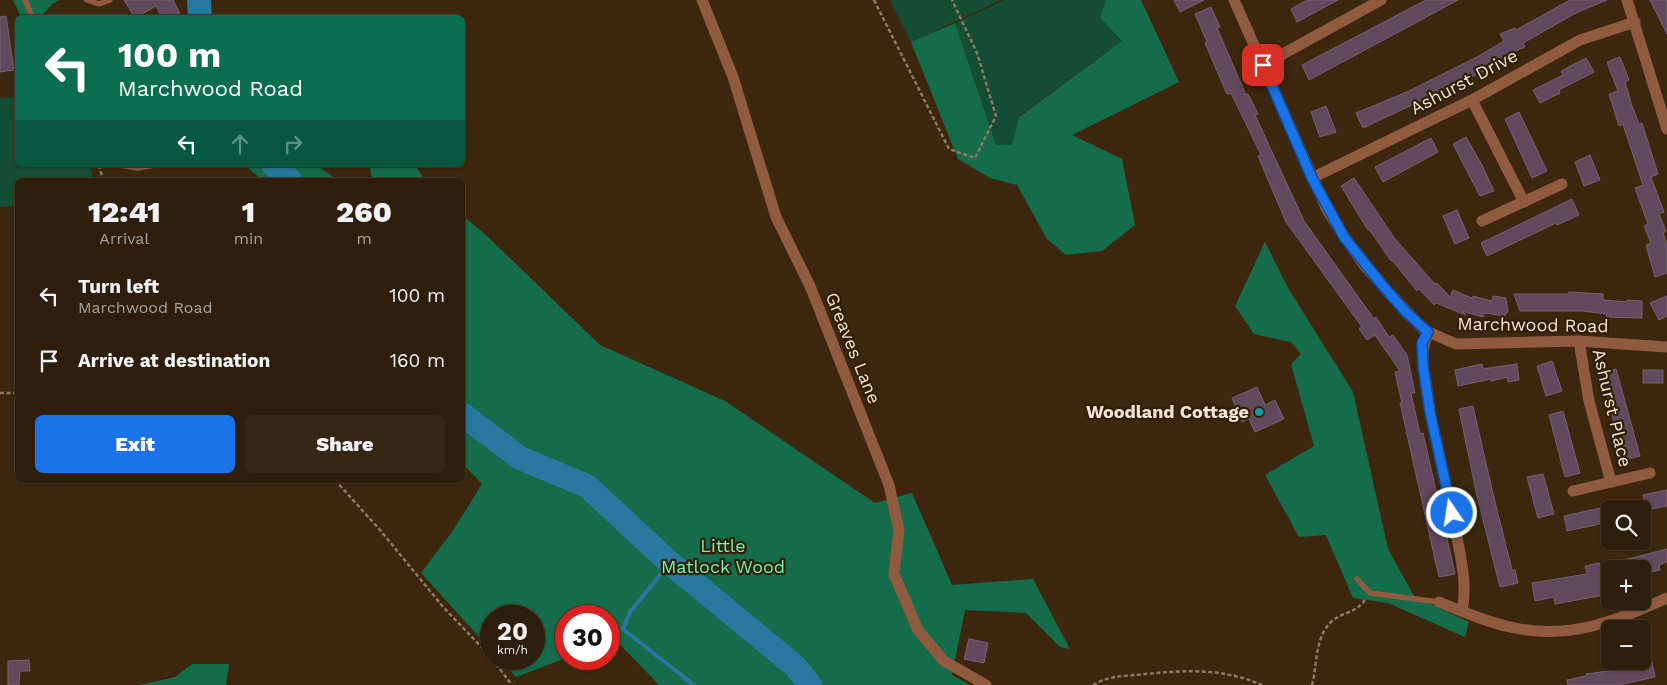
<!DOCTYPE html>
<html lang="en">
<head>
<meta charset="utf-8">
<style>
	body { margin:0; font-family:"Work Sans",sans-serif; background:#362714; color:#f1f3f6; height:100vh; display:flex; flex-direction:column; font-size:19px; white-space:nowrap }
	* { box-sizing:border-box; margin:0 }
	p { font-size:16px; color:#a7a29d }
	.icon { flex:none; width:28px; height:28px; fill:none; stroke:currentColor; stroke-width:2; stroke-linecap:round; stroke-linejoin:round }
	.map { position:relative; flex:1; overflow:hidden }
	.panel { position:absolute; left:15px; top:178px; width:450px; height:305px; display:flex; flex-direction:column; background:#2e1e0b; border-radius:8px; box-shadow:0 1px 4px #0004,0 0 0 1px #493c2c }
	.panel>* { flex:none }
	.guide { position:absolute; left:15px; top:15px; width:450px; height:152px; border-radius:8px; box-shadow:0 1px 4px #0004,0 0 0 1px #493c2c; background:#0b6e4f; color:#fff; overflow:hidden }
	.controls { position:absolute; left:1601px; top:500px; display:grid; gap:10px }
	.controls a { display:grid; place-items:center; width:50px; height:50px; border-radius:8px; background:#2e1e0b; box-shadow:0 1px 4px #0004,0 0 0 1px #493c2c; font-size:25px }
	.speed { position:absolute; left:480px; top:605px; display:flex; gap:10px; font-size:25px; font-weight:700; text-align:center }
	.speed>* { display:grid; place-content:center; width:65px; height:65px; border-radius:50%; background:#2e1e0b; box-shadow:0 1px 4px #0004,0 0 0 1px #493c2c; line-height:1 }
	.speed small { font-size:12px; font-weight:400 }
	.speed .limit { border:8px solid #d22; background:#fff; color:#111 }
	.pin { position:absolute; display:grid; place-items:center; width:42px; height:42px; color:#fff; margin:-21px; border-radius:10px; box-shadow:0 2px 8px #0006 }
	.me { position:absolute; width:55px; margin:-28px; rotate:347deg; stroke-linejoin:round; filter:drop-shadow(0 0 4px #0008) }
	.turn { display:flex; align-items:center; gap:18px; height:105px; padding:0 20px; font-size:22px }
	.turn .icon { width:65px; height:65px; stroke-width:2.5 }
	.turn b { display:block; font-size:35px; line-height:42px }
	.lanes { display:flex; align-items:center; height:48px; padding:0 20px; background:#0003; justify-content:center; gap:25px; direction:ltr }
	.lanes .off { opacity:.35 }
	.eta { display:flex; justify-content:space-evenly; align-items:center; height:85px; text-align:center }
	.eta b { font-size:30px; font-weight:800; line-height:35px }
	.primary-button { display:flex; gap:10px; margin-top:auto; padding:10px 20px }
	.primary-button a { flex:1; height:58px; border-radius:8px; background:#1a73e8; color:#fff; font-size:20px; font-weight:800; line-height:58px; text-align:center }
	.primary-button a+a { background:#362714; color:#f1f3f6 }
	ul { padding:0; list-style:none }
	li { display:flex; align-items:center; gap:15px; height:65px; padding:0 20px }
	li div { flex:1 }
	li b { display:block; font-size:19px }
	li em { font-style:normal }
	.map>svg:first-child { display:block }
</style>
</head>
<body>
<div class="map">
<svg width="1667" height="685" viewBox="0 0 1667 685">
	<rect width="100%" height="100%" fill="#3d280f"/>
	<g fill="#154d36">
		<polygon points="890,0 1001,0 911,42"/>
		<polygon points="1004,0 1106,0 1100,18 1122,41 1019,116 1012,145 996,145 955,23"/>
		<polygon points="17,97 18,165 89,165 94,180 18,180 17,206 0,207 0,98"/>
	</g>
	<g fill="#156d4b">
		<polygon points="13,0 60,0 52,4 40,18 21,17"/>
		<polygon points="1106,0 1141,0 1179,82 1072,135 1122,159 1135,225 1102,251 1066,255 1047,239 1017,185 990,178 958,159 911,42 955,23 996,145 1012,145 1019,117 1122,41 1100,18"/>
		<polygon points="245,165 316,165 338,180 262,180"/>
		<polygon points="369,165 415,165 425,180 358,180 372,178"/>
		<polygon points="463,216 486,235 600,345 725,401 875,503 912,493 952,585 1033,579 1070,649 1060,647 1026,613 965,610 952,675 970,685 659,685 615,639 609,641 609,616 566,616 566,658 516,677 499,659 534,659 534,616 491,616 491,650 421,573 452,532 482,484 463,464"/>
		<polygon points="1265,242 1288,288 1353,392 1388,549 1414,596 1469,622 1465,637 1388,603 1353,598 1326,535 1299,537 1265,475 1314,446 1291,364 1301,354 1291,342 1254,334 1235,306"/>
		<polygon points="192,664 229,664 226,685 140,685 175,677"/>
	</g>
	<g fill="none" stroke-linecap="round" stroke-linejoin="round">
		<polyline stroke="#2779a0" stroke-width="4" points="670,563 630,612 623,629 694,685"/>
		<g stroke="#2779a0" stroke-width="24">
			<polyline points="199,0 200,18"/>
			<polyline points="274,165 290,180"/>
			<polyline points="462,414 520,458 587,486 670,563 795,666 810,685"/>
		</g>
	</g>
	<g fill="#63485e" stroke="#7a5f75">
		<polygon points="124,0 173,0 182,18 162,18 156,6 135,18"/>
		<polygon points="1174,0 1204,0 1180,12"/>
		<polygon points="1307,0 1338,0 1297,22 1291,9"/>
		<polygon points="1426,0 1458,0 1309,80 1302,65"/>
		<polygon points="1570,0 1607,0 1576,13 1523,43 1525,47 1506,55 1508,58 1486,70 1363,128 1356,113 1409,91 1479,56 1504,41 1500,34 1515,28 1516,30"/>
		<polygon points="1650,0 1667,0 1667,34"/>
		<polygon points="1211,7 1220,27 1217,28 1246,95 1248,94 1258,114 1255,115 1304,221 1374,319 1376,317 1389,337 1393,335 1407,355 1415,393 1411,393 1420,434 1423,433 1455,574 1439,577 1400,403 1402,403 1395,372 1400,371 1375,335 1367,340 1359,329 1362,327 1286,222 1258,156 1261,155 1231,93 1227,94 1205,43 1207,42 1195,14"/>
		<polygon points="6,16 14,70 0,72 0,17"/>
		<polygon points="1620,57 1629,80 1625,82 1632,106 1639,124 1642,123 1658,174 1651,177 1664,212 1659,214 1666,231 1663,233 1667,244 1667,273 1655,277 1646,245 1651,243 1644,226 1648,224 1635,188 1643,185 1623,124 1619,126 1609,94 1618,91 1607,62"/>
		<polygon points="1586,58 1594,72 1559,90 1560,93 1540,103 1533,90 1563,75 1561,71"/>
		<polygon points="1326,106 1336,132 1320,137 1311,112"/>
		<polygon points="1519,112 1547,171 1532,178 1505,119"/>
		<polygon points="1466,137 1482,165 1494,191 1480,196 1465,167 1453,144"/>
		<polygon points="1431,138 1438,152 1383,182 1375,167"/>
		<polygon points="1590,155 1600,180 1584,186 1575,162"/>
		<polygon points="1354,178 1395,239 1435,284 1437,283 1450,297 1453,290 1472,298 1473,296 1492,301 1493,296 1506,298 1508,312 1506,312 1505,316 1484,313 1483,317 1462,311 1466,315 1436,303 1434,305 1419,289 1417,291 1392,260 1391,261 1369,229 1368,230 1341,186"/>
		<polygon points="1572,199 1579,215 1557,225 1556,223 1487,256 1481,243"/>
		<polygon points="1457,210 1469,238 1455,244 1443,216"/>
		<polygon points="1569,292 1603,294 1603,300 1627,302 1627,300 1642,301 1642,318 1606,317 1607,314 1582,311 1520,311 1514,294 1568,294"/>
		<polygon points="1667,296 1667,316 1659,320 1650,303"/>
		<polygon points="1552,361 1562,391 1546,396 1537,366"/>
		<polygon points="1482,364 1483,369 1517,364 1519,380 1508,382 1507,377 1491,381 1491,379 1458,386 1455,370"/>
		<polygon points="1616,369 1640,456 1624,460 1601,373"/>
		<rect x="1643" y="370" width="20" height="13"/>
		<polygon points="1257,387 1265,405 1275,400 1284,419 1255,432 1249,419 1242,422 1232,398"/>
		<polygon points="1473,406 1493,494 1512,570 1515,570 1518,583 1500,587 1477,496 1459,409"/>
		<polygon points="1563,411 1580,473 1565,477 1549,415"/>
		<polygon points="1543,474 1554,514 1538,518 1527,477"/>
		<polygon points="1667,490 1667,506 1647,510 1643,495"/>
		<polygon points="1610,506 1610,519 1599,521 1600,524 1567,531 1564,516"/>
		<polygon points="1667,549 1667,562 1659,565 1660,570 1642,574 1642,569 1610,569 1610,594 1555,604 1554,597 1535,601 1532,583 1587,574 1585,566 1599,563 1601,569 1608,567 1608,564"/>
		<polygon points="969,639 988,643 984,663 964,659"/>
		<polygon points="29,660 30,671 20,671 19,685 8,685 8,661"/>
		<polygon points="1652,662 1655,677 1619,685 1568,685 1567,680 1586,676 1586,674 1632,668 1631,666"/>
	</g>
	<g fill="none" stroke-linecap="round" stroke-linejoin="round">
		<g stroke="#8c7a66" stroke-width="2.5" stroke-dasharray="4 2.5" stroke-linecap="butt">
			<polyline points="874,0 949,149 975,158 996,116 977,53 952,0"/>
			<polyline points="99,165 103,180"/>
			<polyline points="0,393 18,393"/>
			<polyline points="335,480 380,530 444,608 491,657"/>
			<polyline points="492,659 512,685"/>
			<path d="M 1093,685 C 1110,675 1126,676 1145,674 C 1186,670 1223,668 1262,685"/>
			<path d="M 1312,685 C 1318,663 1314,638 1332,621 C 1343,612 1356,613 1365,600"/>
		</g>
		<g stroke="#915b40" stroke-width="5.5">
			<polyline points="25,0 33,18"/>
			<polyline points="87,0 99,4 110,0"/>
			<polyline points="119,165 138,168 155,165"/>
			<polyline points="1357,579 1370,593 1439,602"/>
		</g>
		<g stroke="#915b40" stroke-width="11">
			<polyline points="702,0 733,77 776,217 810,286 889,485 899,530 894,574 918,630 944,661 986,685"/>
			<polyline points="1234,0 1328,212 1364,265 1424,330 1456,344 1579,341 1667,347"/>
			<polyline points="1627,0 1667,129"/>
			<polyline points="1263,65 1381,0"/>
			<polyline points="1472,100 1524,202"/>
			<polyline points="1312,178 1472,100 1580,40 1635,22"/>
			<polyline points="1482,221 1562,184"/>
			<path d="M 1429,332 C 1419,350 1424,369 1426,388 C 1433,435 1446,481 1455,527 C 1460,555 1468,583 1462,611"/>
			<polyline points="1579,341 1589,401 1611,482"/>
			<polyline points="1573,491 1650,473"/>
			<path d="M 1439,602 C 1464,612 1489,623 1515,628 C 1570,640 1619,620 1667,598"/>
		</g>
	</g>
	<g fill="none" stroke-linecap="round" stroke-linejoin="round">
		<defs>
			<polyline id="route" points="1263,65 1312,178 1344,237 1383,286 1406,312 1428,332 1422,343 1423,365 1430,412 1452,513"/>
		</defs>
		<use href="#route" stroke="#114b97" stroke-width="12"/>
		<use href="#route" stroke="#1a73e8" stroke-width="9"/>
	</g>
	<circle fill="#0f9aa8" stroke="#331e05" stroke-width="2" cx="1259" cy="412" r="5"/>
	<g text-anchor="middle" stroke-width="4.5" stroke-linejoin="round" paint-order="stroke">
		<g font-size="18" fill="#f1e3d5" stroke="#331e05">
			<text transform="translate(1464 82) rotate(-28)" y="6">Ashurst Drive</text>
			<text transform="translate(1533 325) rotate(1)" y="6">Marchwood Road</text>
			<text transform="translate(853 348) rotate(68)" y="6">Greaves Lane</text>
			<text transform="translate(1612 408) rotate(77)" y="6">Ashurst Place</text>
		</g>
		<g font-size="18" font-weight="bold" fill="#f1e3d5" stroke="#331e05" text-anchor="end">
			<text x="1249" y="418">Woodland Cottage</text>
		</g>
		<g font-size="18" fill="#6bf8b9" stroke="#331e05">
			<text x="723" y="552">Little<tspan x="723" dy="21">Matlock Wood</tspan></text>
		</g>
	</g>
</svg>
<div class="controls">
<a><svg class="icon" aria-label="search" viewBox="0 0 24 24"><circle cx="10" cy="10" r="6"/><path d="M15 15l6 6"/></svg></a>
<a>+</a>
<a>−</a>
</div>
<div class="speed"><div>20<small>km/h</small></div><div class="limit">30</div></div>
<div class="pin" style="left:1263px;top:65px;background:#d93025"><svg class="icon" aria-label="arrive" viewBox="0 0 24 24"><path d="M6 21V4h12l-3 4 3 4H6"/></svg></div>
<svg class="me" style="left:1452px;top:513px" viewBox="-20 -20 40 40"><circle r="17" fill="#1a73e8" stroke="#fff" stroke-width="3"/><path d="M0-11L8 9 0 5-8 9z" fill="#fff"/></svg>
<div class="guide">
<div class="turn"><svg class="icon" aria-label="left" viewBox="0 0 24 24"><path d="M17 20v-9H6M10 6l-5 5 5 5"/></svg><div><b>100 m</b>Marchwood Road</div></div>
<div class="lanes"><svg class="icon" aria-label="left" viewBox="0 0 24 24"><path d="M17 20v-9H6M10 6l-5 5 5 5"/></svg><svg class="icon off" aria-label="ahead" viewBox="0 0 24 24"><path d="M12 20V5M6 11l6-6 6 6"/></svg><svg class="icon off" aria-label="right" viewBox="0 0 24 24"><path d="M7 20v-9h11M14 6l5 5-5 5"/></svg></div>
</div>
<section class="panel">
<div class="eta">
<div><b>12:41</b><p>Arrival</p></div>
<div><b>1</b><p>min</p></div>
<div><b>260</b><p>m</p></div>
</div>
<ul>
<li><svg class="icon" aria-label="left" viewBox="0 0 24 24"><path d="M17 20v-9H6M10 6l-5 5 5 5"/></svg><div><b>Turn left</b><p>Marchwood Road</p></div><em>100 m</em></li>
<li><svg class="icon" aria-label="arrive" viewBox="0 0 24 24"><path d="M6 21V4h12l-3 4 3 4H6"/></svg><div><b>Arrive at destination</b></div><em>160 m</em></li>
</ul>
<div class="primary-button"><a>Exit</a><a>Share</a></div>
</section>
</div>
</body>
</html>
